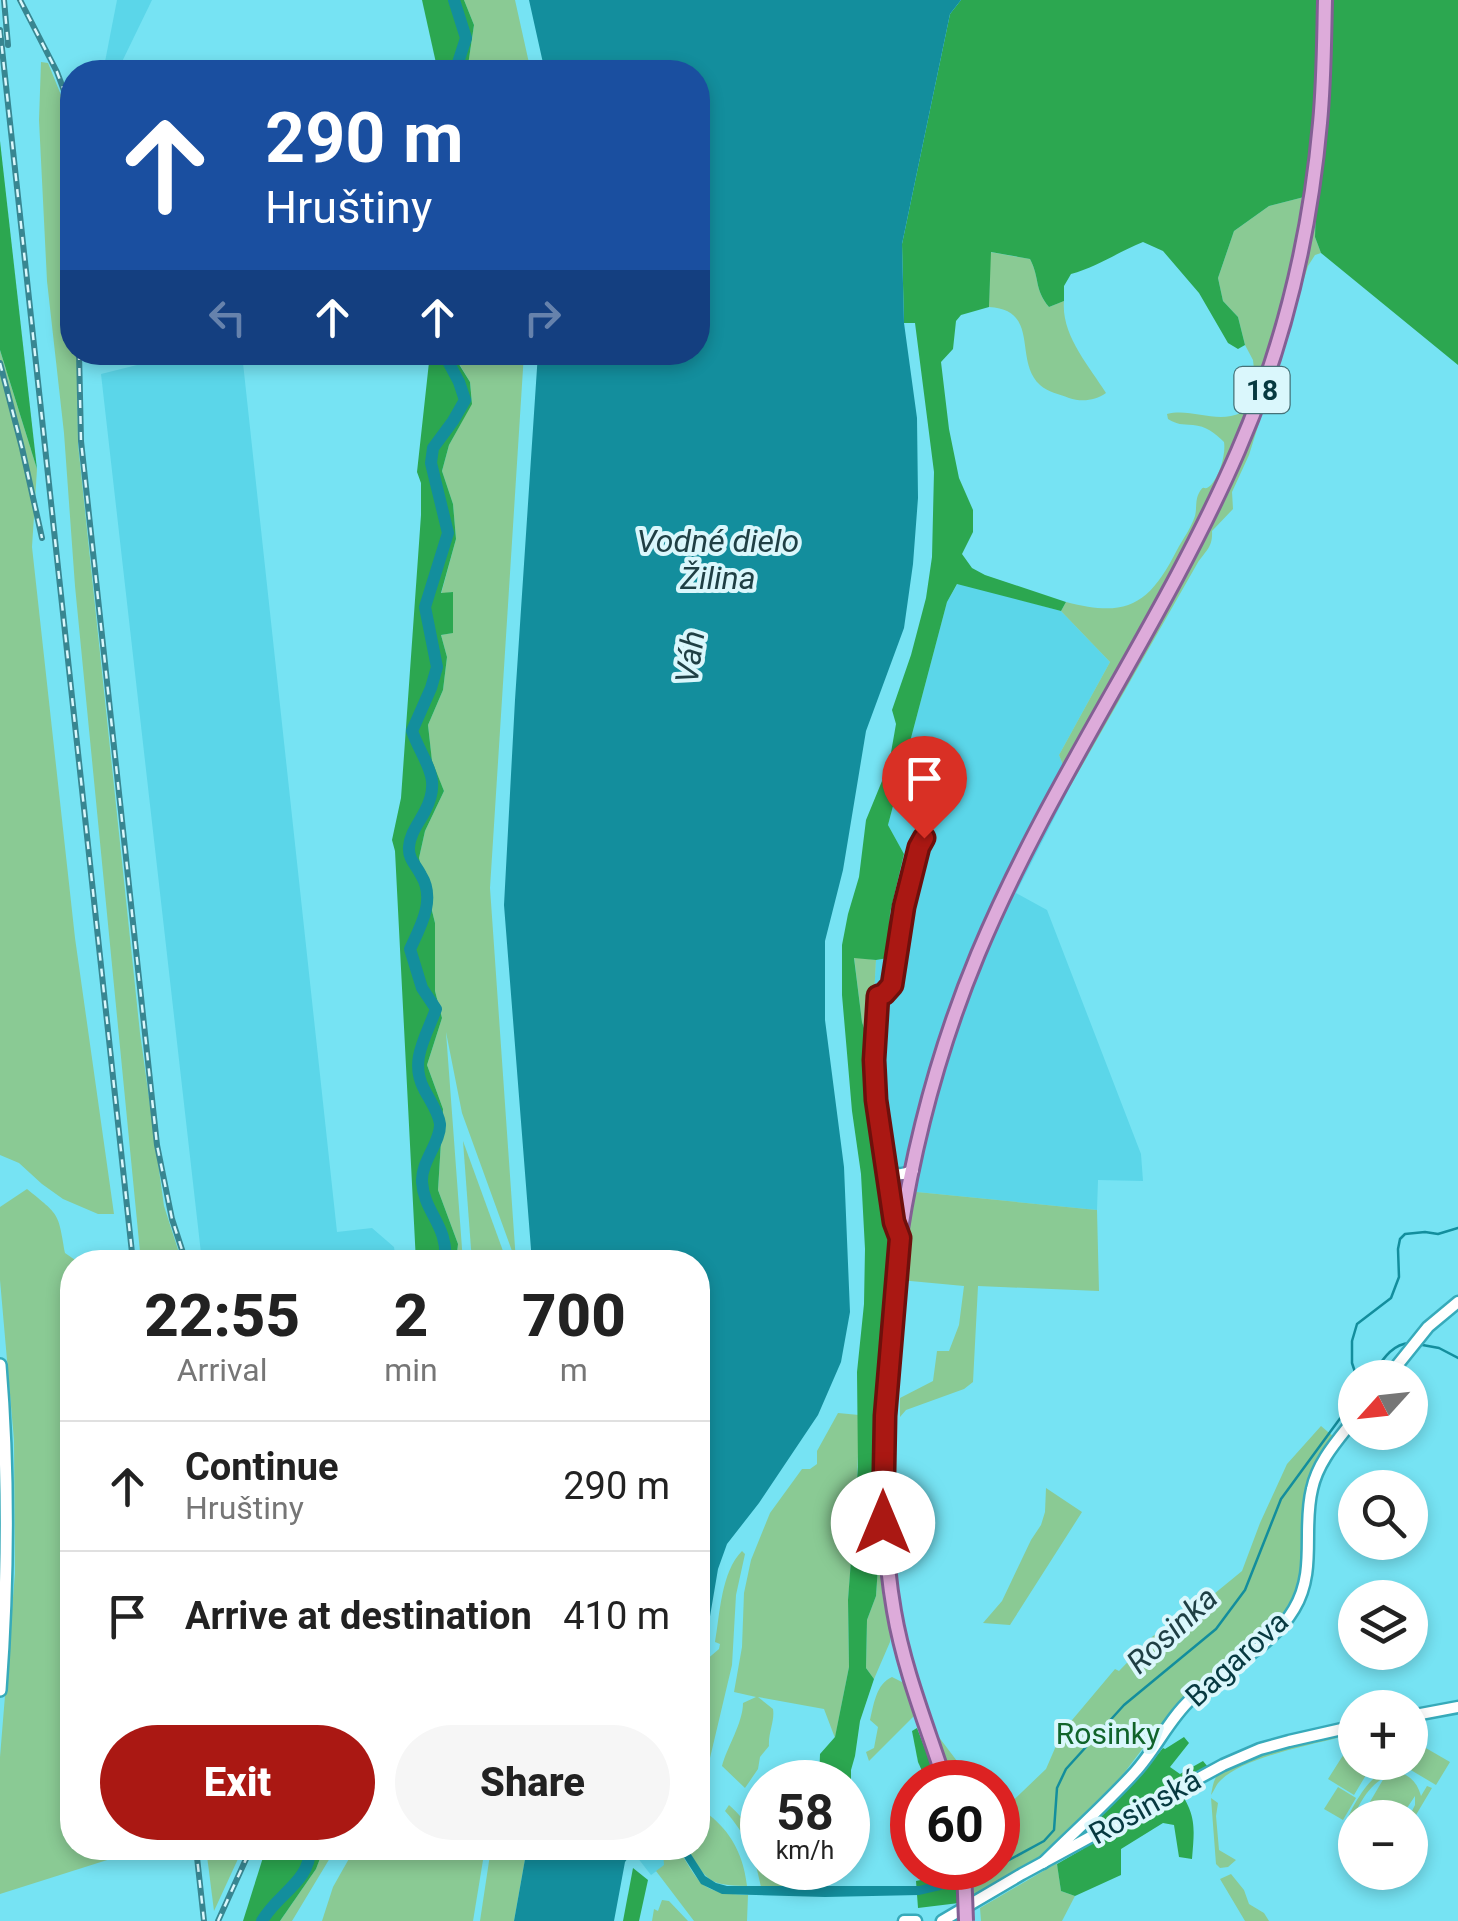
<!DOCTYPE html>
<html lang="en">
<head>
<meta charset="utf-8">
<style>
	body { margin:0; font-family:Roboto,sans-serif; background:#f6f6f6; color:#222; height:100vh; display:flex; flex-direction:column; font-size:38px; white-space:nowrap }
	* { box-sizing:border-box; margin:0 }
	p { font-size:32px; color:#767676 }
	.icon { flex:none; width:55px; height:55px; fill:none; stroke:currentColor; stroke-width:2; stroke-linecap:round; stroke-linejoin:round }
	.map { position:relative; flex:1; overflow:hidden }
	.side { position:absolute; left:60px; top:1250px; width:650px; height:610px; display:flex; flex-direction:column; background:#fff; border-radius:40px; box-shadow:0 5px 15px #0003 }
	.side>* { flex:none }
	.hud { position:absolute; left:60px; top:60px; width:650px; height:305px; border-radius:40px; box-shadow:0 5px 15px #0003; background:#1a4fa0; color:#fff; overflow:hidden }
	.needle { width:65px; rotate:243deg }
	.tools { position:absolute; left:1338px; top:1360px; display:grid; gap:20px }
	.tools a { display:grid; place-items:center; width:90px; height:90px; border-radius:50%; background:#fff; box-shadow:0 5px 15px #0003; font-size:50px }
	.speed { position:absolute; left:740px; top:1760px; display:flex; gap:20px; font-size:50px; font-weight:700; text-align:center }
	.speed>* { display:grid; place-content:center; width:130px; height:130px; border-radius:50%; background:#fff; box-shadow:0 5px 15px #0003; line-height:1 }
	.speed small { font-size:25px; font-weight:400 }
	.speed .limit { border:15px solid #d22; background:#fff; color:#111 }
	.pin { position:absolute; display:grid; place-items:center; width:85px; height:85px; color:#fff; margin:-102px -42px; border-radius:50% 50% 50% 0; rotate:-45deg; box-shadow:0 0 10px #0007 }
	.pin .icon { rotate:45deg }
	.me { position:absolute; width:110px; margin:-55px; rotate:0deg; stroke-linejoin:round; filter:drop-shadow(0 0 8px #0008) }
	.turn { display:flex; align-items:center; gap:35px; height:210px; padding:0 40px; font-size:45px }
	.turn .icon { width:130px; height:130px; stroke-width:2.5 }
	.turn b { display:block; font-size:70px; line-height:85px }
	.lanes { display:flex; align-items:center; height:95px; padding:0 40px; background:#0003; justify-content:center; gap:50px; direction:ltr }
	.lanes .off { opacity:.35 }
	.eta { display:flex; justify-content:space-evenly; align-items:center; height:170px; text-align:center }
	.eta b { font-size:60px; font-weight:800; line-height:70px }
	.action { display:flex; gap:20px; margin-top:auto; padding:20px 40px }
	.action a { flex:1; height:115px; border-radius:60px; background:#aa1813; color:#fff; font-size:40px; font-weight:800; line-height:115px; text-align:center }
	.action a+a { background:#f6f6f6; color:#222 }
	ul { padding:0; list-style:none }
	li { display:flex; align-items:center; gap:30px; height:130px; padding:0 40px; border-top:2px solid #e0e0e0 }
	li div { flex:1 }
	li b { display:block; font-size:38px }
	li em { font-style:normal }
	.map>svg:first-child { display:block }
</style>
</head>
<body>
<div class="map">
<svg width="1458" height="1921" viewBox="0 0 1458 1921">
	<rect width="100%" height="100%" fill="#76e3f3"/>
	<g fill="#5bd6e9">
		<polygon points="117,0 152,0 117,72 103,72"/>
		<polygon points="150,353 230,353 243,363 337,1232 372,1228 394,1247 396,1262 202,1262 101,374 145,363"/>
		<polygon points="958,583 1061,611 1110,662 1059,755 1071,785 1016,893 1047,910 1141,1154 1143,1181 1098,1180 1097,1210 917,1192 885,1208 869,1080 876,960 888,958 890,913 904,854 888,825 947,602"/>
		<polygon points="630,1848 681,1848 679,1855 651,1875"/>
	</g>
	<g fill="#8aca94">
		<polygon points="464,0 515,0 531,72 467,72 474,25"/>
		<polygon points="41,62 48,63 65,105 72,129 72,352 77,353 78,444 140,1033 164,1206 182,1262 141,1262 75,586 64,433 47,281 39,120"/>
		<path d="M 1304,197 L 1316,203 L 1315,237 L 1321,253 L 1315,255 L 1308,266 L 1249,455 L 1232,492 L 1233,509 L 1212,531 C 1213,548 1205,551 1197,564 L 1071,785 L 1059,755 L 1110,662 L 1061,611 L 1066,602 C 1127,618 1149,605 1177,550 C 1183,539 1191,528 1195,516 C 1197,509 1195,500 1199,493 C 1205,482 1203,493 1211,485 C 1220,475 1226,454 1224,442 C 1215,433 1206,426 1193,425 C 1181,424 1178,425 1168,419 L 1167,414 C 1192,408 1216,424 1241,413 L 1255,379 L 1253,360 L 1245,345 L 1238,317 L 1223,301 L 1218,278 L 1234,231 L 1269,206 Z"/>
		<path d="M 990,252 L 1030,259 C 1040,278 1034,289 1049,307 L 1064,301 C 1061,335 1089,366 1106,393 C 1095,401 1081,402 1069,398 C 1059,394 1048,392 1040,385 C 1013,360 1041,310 989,307 Z"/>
		<polygon points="0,350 37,469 32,547 75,938 114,1214 98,1214 63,1199 42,1184 19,1163 0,1155"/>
		<polygon points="452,352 524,353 490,888 516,1262 462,1113 446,1032 463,1262 456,1262 458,1244 438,1190 443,1109 427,1065 442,1018 435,991 435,923 419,858 425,831 444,791 432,762 428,725 443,690 447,657 441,635 452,633 453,592 441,594 456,539 453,504 442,471 449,445 472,403 470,382"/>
		<polygon points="854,957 876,960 871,1049 862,1022"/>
		<polygon points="463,1141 507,1262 472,1262"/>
		<path d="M 27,1189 C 60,1216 58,1212 65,1253 L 78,1262 L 72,1262 L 72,1848 L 145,1848 L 0,1894 L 0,1757 L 15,1573 L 14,1440 L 0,1280 L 0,1207 Z"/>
		<polygon points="917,1192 1097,1210 1099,1291 978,1286 973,1382 964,1389 906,1410 900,1417 900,1398 933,1381 937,1351 949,1351 959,1325 964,1286 889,1279 885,1208"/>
		<path d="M 838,1413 L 859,1415 L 857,1491 L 848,1600 L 849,1667 L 835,1738 L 824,1709 L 758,1697 L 773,1709 C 775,1721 768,1733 769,1746 L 760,1757 L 758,1769 L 745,1788 L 722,1766 C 727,1747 743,1723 743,1703 L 756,1697 L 734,1692 L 742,1647 L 744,1593 L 751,1560 L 770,1513 L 802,1469 L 810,1469 L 817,1464 L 817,1451 Z"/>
		<polygon points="1321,1426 1334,1437 1310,1473 1304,1494 1301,1568 1297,1588 1286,1609 1266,1633 1197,1686 1176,1705 1121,1777 1042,1855 974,1894 972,1868 998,1868 998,1815 1046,1769 1062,1732 1115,1669 1119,1671 1153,1636 1186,1617 1242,1571 1260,1523 1287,1464"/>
		<polygon points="1046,1488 1082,1512 1010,1625 983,1623 1002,1601 1031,1540 1041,1525 1045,1512"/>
		<path d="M 742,1551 L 745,1554 L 736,1595 L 732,1665 L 710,1758 L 704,1776 L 698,1787 L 698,1667 L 719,1649 L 720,1644 L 715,1642 C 720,1614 721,1572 742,1551 Z"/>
		<polygon points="879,1551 891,1632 890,1642 874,1679 866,1668 867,1620 876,1596"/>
		<path d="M 892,1677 L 904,1683 L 914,1716 L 869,1761 L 866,1752 L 874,1748 L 878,1727 L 870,1720 C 874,1704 876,1684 892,1677 Z"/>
		<polygon points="935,1732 960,1765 965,1782 952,1782"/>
		<path d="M 1343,1733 L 1337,1738 C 1306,1746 1241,1758 1219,1782 C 1216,1785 1214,1791 1211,1795 C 1213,1786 1213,1779 1220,1772 C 1226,1767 1234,1765 1242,1762 C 1275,1748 1309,1743 1343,1733 Z"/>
		<polygon points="1412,1740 1450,1762 1436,1785 1399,1763 1410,1762"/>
		<polygon points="1347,1749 1355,1754 1355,1762 1368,1763 1372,1765 1354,1795 1328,1779"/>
		<path d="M 1392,1771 C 1408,1773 1417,1781 1421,1796 L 1427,1786 L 1432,1788 L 1410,1825 L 1409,1817 L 1415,1805 L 1415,1796 L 1401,1817 L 1361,1817 L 1384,1778 C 1368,1785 1350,1816 1350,1835 L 1355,1828 L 1355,1840 L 1350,1838 L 1355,1847 L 1355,1854 C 1349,1847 1345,1841 1344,1832 C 1344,1819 1365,1783 1377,1776 C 1383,1772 1385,1772 1392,1771 Z"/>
		<polygon points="1338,1787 1356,1798 1343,1820 1324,1809"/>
		<polygon points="1211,1798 1218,1803 1216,1816 1219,1850 1236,1860 1228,1867 1220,1868 1216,1864"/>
		<path d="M 729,1805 C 748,1822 762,1842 762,1868 L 818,1868 L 820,1869 L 820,1885 L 824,1887 L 761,1887 C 755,1856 746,1834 725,1811 Z"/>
		<path d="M 698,1807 C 728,1826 743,1851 747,1886 C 707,1885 707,1881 687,1848 L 698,1848 Z"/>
		<polygon points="206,1848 243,1848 214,1911"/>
		<polygon points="324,1848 336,1848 292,1921 280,1921 316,1869"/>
		<polygon points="355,1848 485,1848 473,1921 322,1921 333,1887"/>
		<polygon points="491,1848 527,1848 514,1921 480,1921"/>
		<path d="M 660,1848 L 678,1848 C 701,1886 701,1893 748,1895 L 747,1921 L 694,1921 L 656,1871 L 664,1865 L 663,1852 Z"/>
		<polygon points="1057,1863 1061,1891 1075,1896 1062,1921 981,1921 980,1908"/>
		<polygon points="1231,1874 1244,1890 1249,1904 1264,1913 1269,1921 1245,1921 1220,1879"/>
		<polygon points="662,1900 669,1901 688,1921 652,1921 654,1909 658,1911"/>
	</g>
	<g fill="#2ca750">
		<polygon points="422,0 464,0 474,25 467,72 438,72"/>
		<path d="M 961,0 L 1458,0 L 1458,365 L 1321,253 L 1315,237 L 1316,203 L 1304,197 L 1269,206 L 1234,231 L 1218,278 L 1223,301 L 1238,317 L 1245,345 L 1238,349 L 1228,343 L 1199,293 L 1163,251 L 1143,242 C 1118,252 1097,267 1071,274 L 1064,286 L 1064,301 L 1049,307 C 1034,289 1040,278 1030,259 L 991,252 L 989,307 L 961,315 L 956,321 L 953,349 L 941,362 L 949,429 L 959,478 L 973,510 L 973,532 L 962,554 L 972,568 L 985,575 L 1066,602 L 1061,611 L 957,584 L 947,602 L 888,825 L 904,854 L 890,913 L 888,958 L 876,960 L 854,958 L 862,1022 L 871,1049 L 869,1080 L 885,1208 L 892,1240 L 879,1390 L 876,1492 L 879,1551 L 876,1596 L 867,1620 L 866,1668 L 874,1679 L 860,1721 L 855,1756 L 851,1770 L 851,1779 L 848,1783 L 819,1782 L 820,1754 L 835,1737 L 849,1667 L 848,1600 L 858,1467 L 857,1372 L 864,1304 L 865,1249 L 861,1174 L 852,1111 L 842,995 L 842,945 L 848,914 L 859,877 L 866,820 L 889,764 L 896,724 L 892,710 L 911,655 L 926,598 L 932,557 L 934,472 L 915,323 L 904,323 L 902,244 L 950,14 Z"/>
		<polygon points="0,141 37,469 0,350"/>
		<polygon points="430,353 452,353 470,382 472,404 449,445 442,471 453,504 456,539 441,593 453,592 453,633 441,635 447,657 443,690 428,725 432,761 444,791 425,831 419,858 435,923 435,991 442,1018 427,1065 443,1109 438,1190 458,1244 456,1262 416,1262 395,851 392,840 401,798 421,515 421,483 417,472"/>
		<polygon points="917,1728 938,1782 927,1782 918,1762 912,1731"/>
		<path d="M 1184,1737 L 1189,1743 L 1170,1767 L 1180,1774 L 1203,1761 L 1208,1767 L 1176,1785 C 1196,1815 1195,1824 1192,1859 L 1179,1857 L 1174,1825 L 1163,1823 L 1121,1849 L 1121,1875 L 1075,1896 L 1061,1891 L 1057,1864 L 1083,1849 L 1076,1837 L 1139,1777 L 1163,1748 L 1165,1749 Z"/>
		<polygon points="266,1848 324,1848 316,1869 280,1921 243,1921"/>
		<polygon points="633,1868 648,1880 639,1921 623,1921"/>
		<polygon points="945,1868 956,1868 959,1903 918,1908 916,1881 945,1875"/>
	</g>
	<g fill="#138e9d">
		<polygon points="529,0 961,0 950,14 902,244 904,323 917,418 918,498 913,564 904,628 866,731 843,870 825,941 825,1020 844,1167 850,1312 841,1362 818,1415 759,1503 727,1544 718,1569 705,1646 698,1651 698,1262 532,1262 504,905 515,700 538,353 698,352 698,72 545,72"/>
		<polygon points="527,1848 630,1848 633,1851 625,1862 614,1921 514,1921"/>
		<polygon points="678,1848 687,1848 705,1876 716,1883 727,1886 919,1886 957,1877 958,1886 919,1895 825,1897 722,1894 701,1884"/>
	</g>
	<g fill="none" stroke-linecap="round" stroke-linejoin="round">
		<g stroke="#138e9d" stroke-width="2.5">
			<polyline points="1417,1344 1439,1348 1458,1358"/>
			<polyline points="1357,1378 1352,1363 1352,1341 1357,1324 1391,1298 1399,1277 1398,1249 1400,1239 1405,1234 1425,1232 1438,1234 1458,1228"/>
			<path d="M 1370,1378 C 1381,1363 1390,1344 1410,1343"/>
			<polyline points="998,1866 1044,1841 1054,1830 1057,1788 1066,1769 1124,1705 1216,1629 1245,1590 1281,1499 1355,1398"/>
			<polyline points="969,1881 994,1868"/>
		</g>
		<g stroke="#138e9d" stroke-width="12">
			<polyline points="454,0 466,38 455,72"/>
			<path d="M 443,352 L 459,382 L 465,400 L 453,421 L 433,448 L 431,463 L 448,533 L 425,607 L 437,667 L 431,688 L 412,731 C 423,762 443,777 425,811 C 419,823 410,833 409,847 C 408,859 416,865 421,875 C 436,899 421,926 410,949 L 422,988 L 436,1009 C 426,1037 409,1061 424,1089 C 429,1099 439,1113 440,1124 C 441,1142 421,1161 422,1182 C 424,1213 449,1226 445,1262"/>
			<path d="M 262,1921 C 277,1894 311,1881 310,1848"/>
		</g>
		<defs>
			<g id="tertiary">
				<path d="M 885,1167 C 895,1176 902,1176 913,1170"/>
				<polyline points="899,1237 894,1222 875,1100 874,1060 878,996 884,994 891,985 903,907 919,847 923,838"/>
				<polyline points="1387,1378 1428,1327 1458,1302"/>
				<polyline points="1410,1716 1458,1707"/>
				<path d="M 1043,1863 C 1073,1833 1106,1804 1135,1772 C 1156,1749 1169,1719 1191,1699 C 1224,1669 1271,1648 1294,1609 C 1317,1571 1302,1529 1312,1489 C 1318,1461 1338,1440 1355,1418"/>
				<polyline points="904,1921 916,1921"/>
				<polyline points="942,1921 1022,1874 1223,1765 1260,1749 1289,1741 1355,1726"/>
			</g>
			<path id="secondary" d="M 0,1365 C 9,1474 8,1582 0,1690"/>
			<path id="primary" d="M 945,1782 C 927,1726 904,1670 894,1611 C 881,1536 883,1461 887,1385 C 890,1335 892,1284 900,1235 C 915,1139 941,1043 978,954 C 1051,779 1163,624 1238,451 C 1283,348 1310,235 1320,123 C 1324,82 1324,41 1325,0"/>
		</defs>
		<use href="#tertiary" stroke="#37aaba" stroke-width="15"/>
		<use href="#secondary" stroke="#37aaba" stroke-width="16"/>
		<use href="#primary" stroke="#835f94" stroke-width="18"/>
		<use href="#tertiary" stroke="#fff" stroke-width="10"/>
		<use href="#secondary" stroke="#fff" stroke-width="11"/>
		<use href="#primary" stroke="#ddabda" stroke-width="12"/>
		<defs>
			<g id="rail">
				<polyline points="4,0 8,45"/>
				<polyline points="20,0 57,72 72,112"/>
				<polyline points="0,30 133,1262"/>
				<polyline points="79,352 81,441 157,1145 172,1219 186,1262"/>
				<polyline points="0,363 22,448 42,538"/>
				<polyline points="196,1848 204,1921"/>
				<polyline points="218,1921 251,1848"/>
			</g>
		</defs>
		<use href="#rail" stroke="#388691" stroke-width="6"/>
		<use href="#rail" stroke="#daf7fc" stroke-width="2.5" stroke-dasharray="8" stroke-linecap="butt"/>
		<defs>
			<polyline id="primary-bridge" points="964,1868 966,1921"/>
		</defs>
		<use href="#primary-bridge" stroke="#835f94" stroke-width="18" stroke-linecap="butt"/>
		<use href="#primary-bridge" stroke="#ddabda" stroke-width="12"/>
	</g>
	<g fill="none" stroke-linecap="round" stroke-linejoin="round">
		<defs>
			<polyline id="route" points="883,1523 885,1416 900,1238 894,1222 876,1100 874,1060 878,996 884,994 892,985 904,907 919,847 924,838"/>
		</defs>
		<use href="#route" stroke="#6e100c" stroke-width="25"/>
		<use href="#route" stroke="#aa1813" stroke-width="18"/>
	</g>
	<g text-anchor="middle" stroke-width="8" stroke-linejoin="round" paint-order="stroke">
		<rect fill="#daf7fc" stroke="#467278" stroke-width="2.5" x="1234.5" y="367" width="55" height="46" rx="8"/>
		<g font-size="28" font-weight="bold" fill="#063940">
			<text x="1262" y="400">18</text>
		</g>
		<g font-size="30" fill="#063940" stroke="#daf7fc">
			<text transform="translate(1237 1659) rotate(-42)" y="10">Bagarova</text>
			<text transform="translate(1145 1807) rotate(-29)" y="10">Rosinská</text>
		</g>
		<g font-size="30" fill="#11642b" stroke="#daf7fc">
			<text x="1108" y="1744">Rosinky</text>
		</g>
		<g font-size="32" font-style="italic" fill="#1f3f44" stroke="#daf7fc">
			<text x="718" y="552">Vodné dielo<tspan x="718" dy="37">Žilina</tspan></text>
			<text transform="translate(690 657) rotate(-82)" y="11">Váh</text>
			<text transform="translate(1172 1630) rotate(-43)" y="11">Rosinka</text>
		</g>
	</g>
</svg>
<div class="tools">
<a><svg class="needle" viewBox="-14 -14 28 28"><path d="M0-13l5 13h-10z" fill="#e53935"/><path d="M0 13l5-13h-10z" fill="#767676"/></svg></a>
<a><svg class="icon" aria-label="search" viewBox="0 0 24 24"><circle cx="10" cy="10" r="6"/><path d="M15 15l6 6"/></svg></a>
<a><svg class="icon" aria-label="layers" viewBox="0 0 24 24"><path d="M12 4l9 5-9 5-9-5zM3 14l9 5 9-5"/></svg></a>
<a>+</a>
<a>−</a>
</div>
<div class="speed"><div>58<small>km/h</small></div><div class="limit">60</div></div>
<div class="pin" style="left:924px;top:838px;background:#d93025"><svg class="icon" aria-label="arrive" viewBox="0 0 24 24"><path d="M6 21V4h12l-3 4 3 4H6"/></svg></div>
<svg class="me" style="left:883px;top:1523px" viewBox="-20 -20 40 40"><circle r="19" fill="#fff"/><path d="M0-13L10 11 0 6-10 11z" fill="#aa1813"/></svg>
<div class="hud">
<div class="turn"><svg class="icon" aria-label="ahead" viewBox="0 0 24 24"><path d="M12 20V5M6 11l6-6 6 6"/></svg><div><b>290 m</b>Hruštiny</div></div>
<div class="lanes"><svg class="icon off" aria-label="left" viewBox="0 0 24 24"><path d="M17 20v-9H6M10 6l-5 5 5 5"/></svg><svg class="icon" aria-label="ahead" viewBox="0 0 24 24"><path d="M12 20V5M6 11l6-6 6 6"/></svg><svg class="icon" aria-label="ahead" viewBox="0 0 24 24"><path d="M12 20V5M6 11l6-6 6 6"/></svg><svg class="icon off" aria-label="right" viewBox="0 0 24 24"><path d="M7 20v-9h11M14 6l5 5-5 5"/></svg></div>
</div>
<section class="side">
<div class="eta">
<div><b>22:55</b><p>Arrival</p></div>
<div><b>2</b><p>min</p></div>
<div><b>700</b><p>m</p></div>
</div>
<ul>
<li><svg class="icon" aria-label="ahead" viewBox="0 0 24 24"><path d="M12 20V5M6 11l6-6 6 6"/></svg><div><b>Continue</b><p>Hruštiny</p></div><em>290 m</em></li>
<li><svg class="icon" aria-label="arrive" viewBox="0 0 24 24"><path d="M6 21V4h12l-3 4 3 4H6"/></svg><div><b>Arrive at destination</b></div><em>410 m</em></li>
</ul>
<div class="action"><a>Exit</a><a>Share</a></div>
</section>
</div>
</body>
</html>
